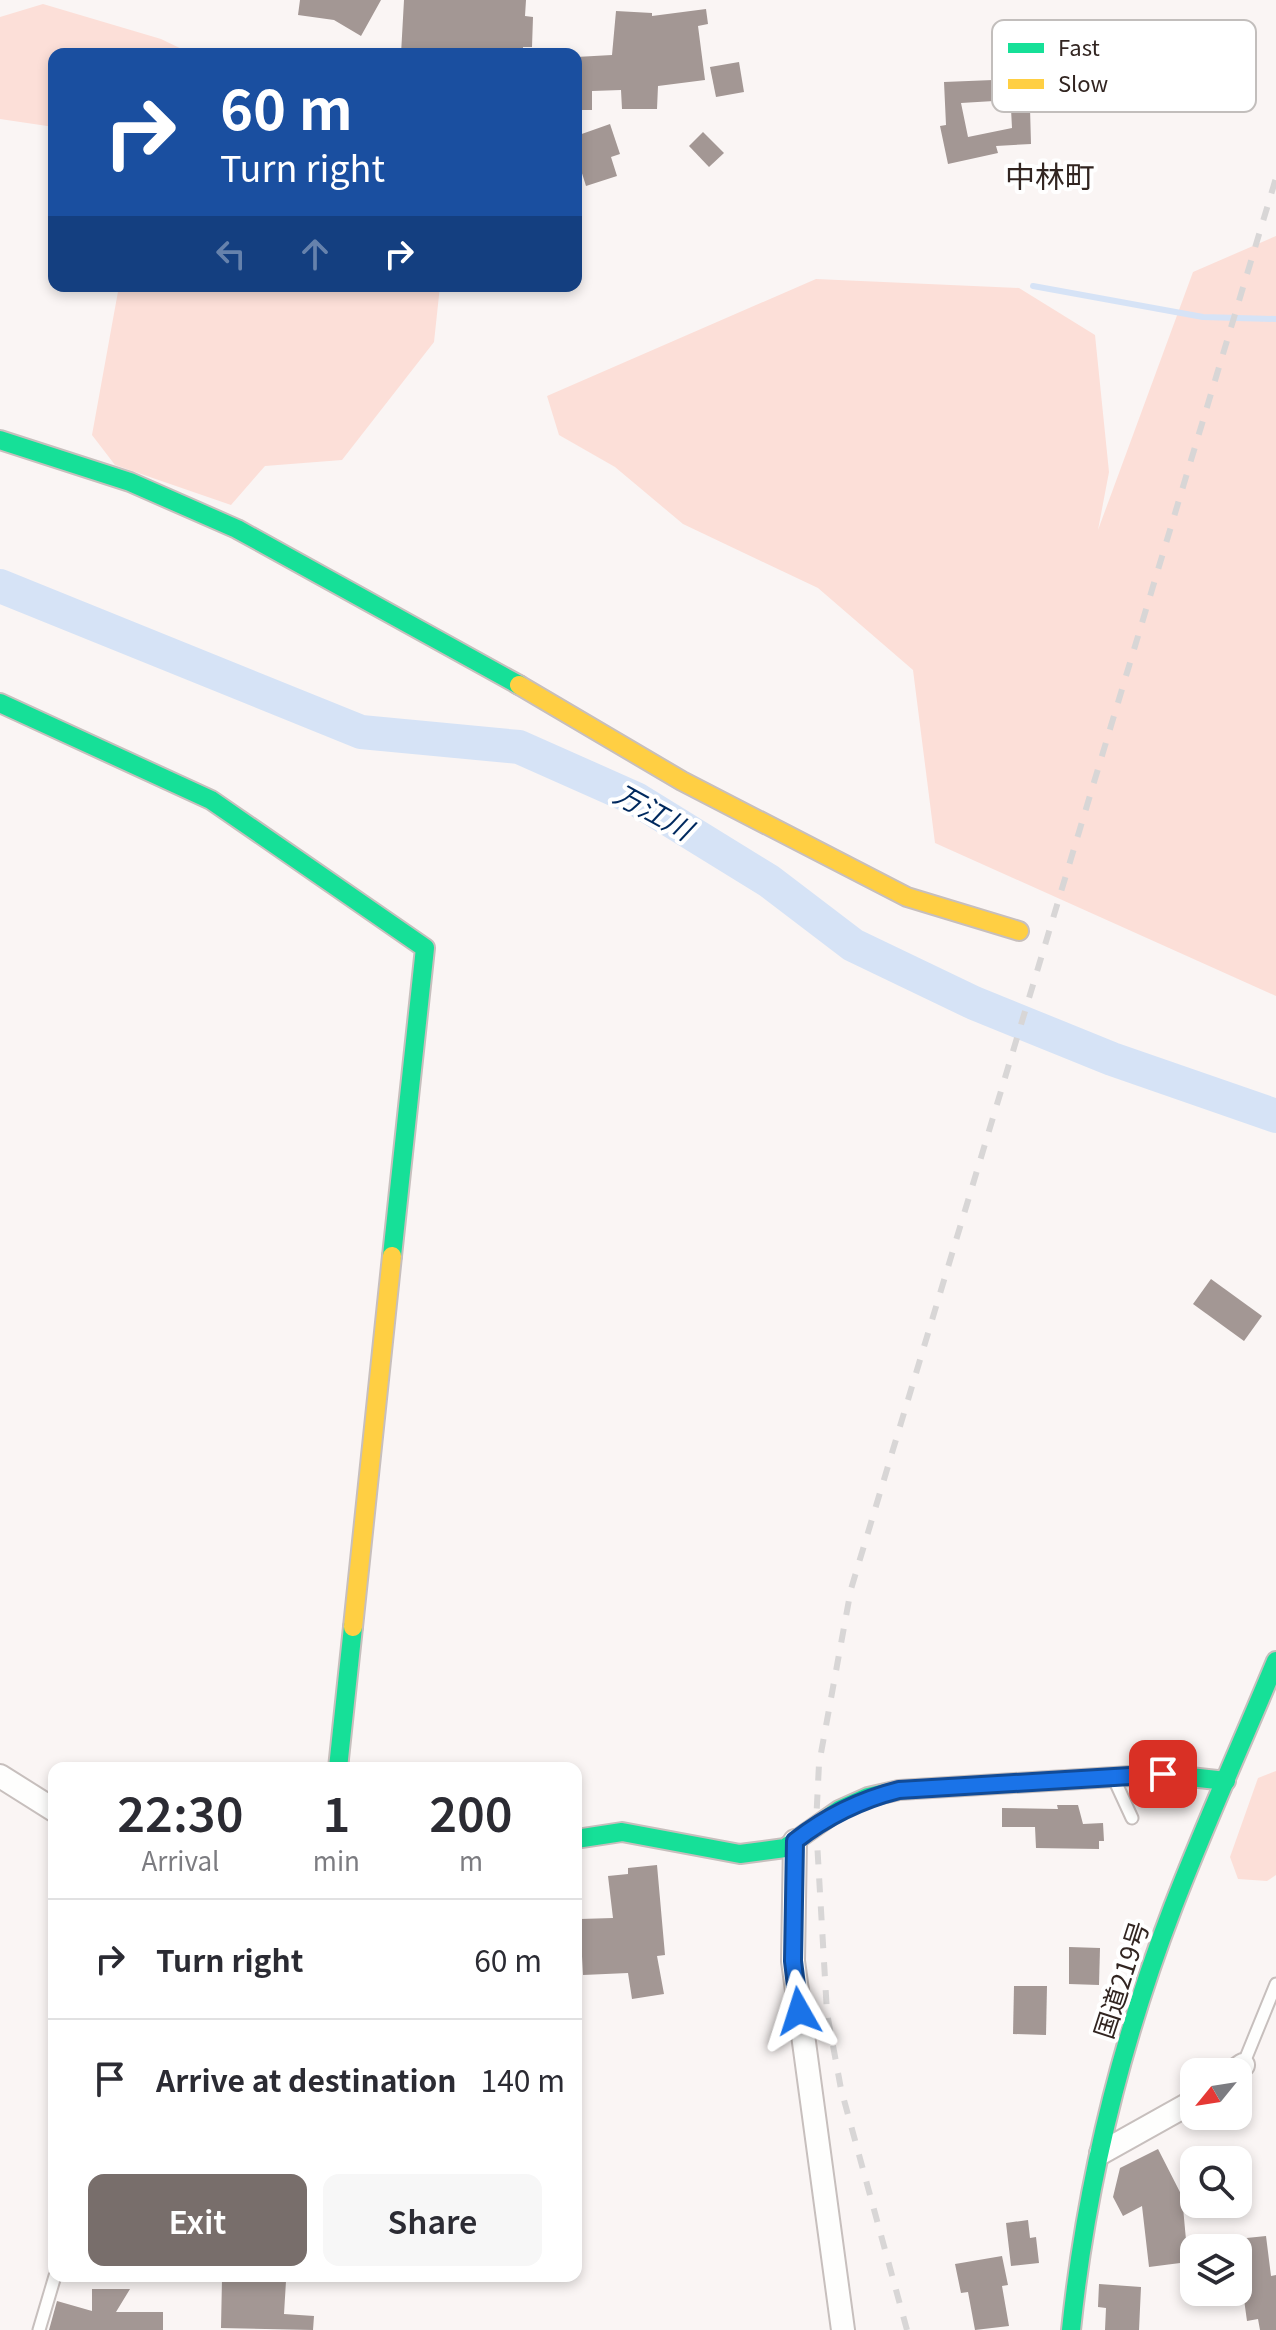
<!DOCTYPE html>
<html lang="en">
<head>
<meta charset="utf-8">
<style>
	body { margin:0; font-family:Georgia,"Noto Sans JP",serif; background:#f7f7f7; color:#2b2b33; height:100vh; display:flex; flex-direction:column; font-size:30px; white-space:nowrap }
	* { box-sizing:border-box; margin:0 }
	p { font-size:26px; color:#7c7c81 }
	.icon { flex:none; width:44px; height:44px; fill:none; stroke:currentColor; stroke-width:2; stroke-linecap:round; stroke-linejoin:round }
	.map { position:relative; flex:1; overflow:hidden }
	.drawer { position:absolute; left:48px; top:1762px; width:534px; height:520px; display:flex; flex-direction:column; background:#fff; border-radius:16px; box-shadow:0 4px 12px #0003 }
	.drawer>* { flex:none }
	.hud { position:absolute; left:48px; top:48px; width:534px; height:244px; border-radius:16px; box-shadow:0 4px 12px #0003; background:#1a4fa0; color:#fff; overflow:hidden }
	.needle { width:52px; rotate:240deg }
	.tools { position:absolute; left:1180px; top:2058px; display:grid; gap:16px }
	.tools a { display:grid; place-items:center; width:72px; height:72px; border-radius:16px; background:#fff; box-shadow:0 4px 12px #0003; font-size:40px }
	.pin { position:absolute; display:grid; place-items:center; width:68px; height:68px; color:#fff; margin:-34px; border-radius:16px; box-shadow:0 4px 12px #0006 }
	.me { position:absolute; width:88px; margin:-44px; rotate:354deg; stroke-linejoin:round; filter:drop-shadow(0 0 6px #0008) }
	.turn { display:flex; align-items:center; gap:28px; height:168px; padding:0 40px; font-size:36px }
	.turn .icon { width:104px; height:104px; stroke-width:2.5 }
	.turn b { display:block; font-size:56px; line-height:68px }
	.lanes { display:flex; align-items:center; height:76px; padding:0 40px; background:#0003; justify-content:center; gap:40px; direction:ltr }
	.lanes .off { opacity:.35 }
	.eta { display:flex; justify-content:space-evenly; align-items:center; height:136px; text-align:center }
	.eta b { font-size:48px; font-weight:600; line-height:56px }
	.button { display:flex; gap:16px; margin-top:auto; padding:16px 40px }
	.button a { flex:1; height:92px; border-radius:16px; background:#786e6b; color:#fff; font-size:32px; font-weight:600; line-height:92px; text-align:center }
	.button a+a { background:#f7f7f7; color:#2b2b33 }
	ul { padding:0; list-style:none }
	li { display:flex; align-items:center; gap:24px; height:120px; padding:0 40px; border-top:2px solid #e1e1e2 }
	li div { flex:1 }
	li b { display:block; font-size:30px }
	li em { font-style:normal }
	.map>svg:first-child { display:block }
</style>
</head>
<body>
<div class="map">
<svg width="1276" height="2330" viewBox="0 0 1276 2330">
	<rect width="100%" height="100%" fill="#faf5f4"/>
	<g fill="#fcdfd8">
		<polygon points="43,4 161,39 192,54 54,54 54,127 0,119 0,17"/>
		<polygon points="1276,236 1276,996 935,843 913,670 818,588 683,524 615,467 559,435 547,396 816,279 1019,288 1095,335 1109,472 1098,530 1193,272"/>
		<polygon points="119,286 440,286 434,342 342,460 265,466 231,505 115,465 92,435"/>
		<polygon points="1276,1771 1276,1875 1267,1881 1238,1879 1230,1857 1258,1778"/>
	</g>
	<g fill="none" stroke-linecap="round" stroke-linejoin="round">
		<polyline stroke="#d6e3f6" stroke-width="6" points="1033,286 1203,317 1276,319"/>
		<polyline stroke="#d6e3f6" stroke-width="34" points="0,586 361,732 519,747 636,799 769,881 853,945 974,1003 1112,1059 1276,1116"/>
	</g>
	<g fill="#a39794">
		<polygon points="300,0 381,0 361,36 334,20 298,15"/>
		<polygon points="404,0 526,0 525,16 533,17 532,47 523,47 523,54 401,54"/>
		<polygon points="706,9 708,24 698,26 705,80 658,86 657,109 622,109 621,90 592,91 592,110 576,110 576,57 612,55 616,11 652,13 652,16"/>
		<polygon points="739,62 744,92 716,97 710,67"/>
		<polygon points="993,80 994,101 961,103 968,137 1012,128 1011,109 1030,108 1031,144 996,146 998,153 948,164 940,126 946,125 944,82"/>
		<polygon points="610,124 620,154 611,157 617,176 586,186 580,167 576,168 576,136"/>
		<polygon points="703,132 724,153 709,167 689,146"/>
		<polygon points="1211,1279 1262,1316 1244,1341 1193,1304"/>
		<polygon points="1057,1805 1078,1805 1083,1824 1103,1823 1104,1841 1099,1841 1099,1849 1036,1848 1035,1827 1002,1827 1002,1808 1058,1809"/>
		<polygon points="657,1865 665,1955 657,1956 664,1994 632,1999 628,1973 583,1975 580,1919 613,1918 608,1876 628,1874 628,1868"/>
		<polygon points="1069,1947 1100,1948 1099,1985 1069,1984"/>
		<polygon points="1014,1986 1047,1986 1046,2035 1013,2034"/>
		<polygon points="1158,2149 1182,2196 1188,2262 1149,2267 1142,2206 1123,2216 1113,2197 1120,2168"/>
		<polygon points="1028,2220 1030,2238 1036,2237 1039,2263 1011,2266 1006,2223"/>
		<polygon points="1266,2236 1271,2276 1276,2275 1276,2330 1260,2330 1258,2319 1247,2321 1242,2285 1237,2239"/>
		<polygon points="1002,2256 1008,2285 1002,2286 1009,2326 975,2330 968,2292 961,2293 955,2264"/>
		<polygon points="222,2279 286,2281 284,2314 314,2316 313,2330 221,2328"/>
		<polygon points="1099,2284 1141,2287 1139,2330 1105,2330 1106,2308 1098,2307"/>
		<polygon points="92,2289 130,2289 116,2312 163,2312 163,2330 49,2330 57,2301 92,2311"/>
	</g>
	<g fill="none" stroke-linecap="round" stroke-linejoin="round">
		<defs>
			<g id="lane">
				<polyline points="1114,1779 1132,1818"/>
				<polyline points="1243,2065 1276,1984"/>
				<polyline points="39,2330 55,2276"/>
			</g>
			<g id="street">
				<polyline points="0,1776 54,1810"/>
				<polyline points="795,1841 793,1961 843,2330"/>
				<polyline points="1233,2072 1243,2065"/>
				<polyline points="1101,2153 1194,2101"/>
			</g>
			<g id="fast">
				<polyline points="0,440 130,482 237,529 519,685"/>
				<polyline points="0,703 211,800 425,948 392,1256"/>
				<polyline points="338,1768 353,1627"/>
				<polyline points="576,1839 622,1832 740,1854 785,1848 839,1810 868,1797 899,1790 1163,1774 1226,1781"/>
				<path d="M 1071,2330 C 1086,2186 1121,2042 1173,1907 C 1205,1824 1242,1743 1276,1661"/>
			</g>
			<g id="slow">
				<polyline points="519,685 682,781 907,897 1019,931"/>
				<polyline points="353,1627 392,1256"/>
			</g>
		</defs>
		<use href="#lane" stroke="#c7bfbd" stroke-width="15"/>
		<use href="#street" stroke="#c7bfbd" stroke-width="26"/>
		<use href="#fast" stroke="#c7bfbd" stroke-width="22"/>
		<use href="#slow" stroke="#c7bfbd" stroke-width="22"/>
		<use href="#lane" stroke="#fefefd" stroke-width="11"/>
		<use href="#street" stroke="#fefefd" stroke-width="22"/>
		<use href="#fast" stroke="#16e098" stroke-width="18"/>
		<use href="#slow" stroke="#ffcf43" stroke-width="18"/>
		<polyline stroke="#d8d6d6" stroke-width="6" stroke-dasharray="14 14" stroke-linecap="butt" points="907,2330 841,2089 827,2013 816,1824 819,1764 851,1589 1276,178"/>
	</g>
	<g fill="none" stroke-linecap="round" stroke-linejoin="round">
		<defs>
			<path id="route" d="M 799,2011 L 793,1961 L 795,1841 C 827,1816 859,1800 899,1790 L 1163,1774"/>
		</defs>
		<use href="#route" stroke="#114b97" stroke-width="20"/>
		<use href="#route" stroke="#1a73e8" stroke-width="14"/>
	</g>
	<g text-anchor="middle" stroke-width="8" stroke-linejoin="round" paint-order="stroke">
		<g font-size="26" fill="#322521" stroke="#fff">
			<text transform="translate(1122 1980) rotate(-72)" y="9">国道219号</text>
		</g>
		<g font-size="28" font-style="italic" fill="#00295e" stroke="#fff">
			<text transform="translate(653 812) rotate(29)" y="10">万江川</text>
		</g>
		<g font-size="30" fill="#322521" stroke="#fff">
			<text x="1050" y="188">中林町</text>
		</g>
	</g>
	<rect x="992" y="20" width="264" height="92" rx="12" fill="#fff" stroke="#c2bebc" stroke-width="2"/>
	<rect x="1008" y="43" width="36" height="10" fill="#16e098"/>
	<rect x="1008" y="79" width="36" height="10" fill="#ffcf43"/>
	<g font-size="22" fill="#322521">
		<text x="1058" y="56">Fast</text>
		<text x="1058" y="92">Slow</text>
	</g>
</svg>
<div class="tools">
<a><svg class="needle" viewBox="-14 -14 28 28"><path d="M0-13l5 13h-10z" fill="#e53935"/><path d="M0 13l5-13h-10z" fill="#7c7c81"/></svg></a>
<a><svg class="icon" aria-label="search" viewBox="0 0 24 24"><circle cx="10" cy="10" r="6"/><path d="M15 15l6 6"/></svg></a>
<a><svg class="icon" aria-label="layers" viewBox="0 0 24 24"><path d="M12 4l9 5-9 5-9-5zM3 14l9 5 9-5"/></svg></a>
</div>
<div class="pin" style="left:1163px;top:1774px;background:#d93025"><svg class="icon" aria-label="arrive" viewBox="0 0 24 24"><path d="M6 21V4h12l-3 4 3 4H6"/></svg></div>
<svg class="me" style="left:799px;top:2011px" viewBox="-20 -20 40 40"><path d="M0-17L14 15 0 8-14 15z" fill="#1a73e8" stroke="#fff" stroke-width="4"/></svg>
<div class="hud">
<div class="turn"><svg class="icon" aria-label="right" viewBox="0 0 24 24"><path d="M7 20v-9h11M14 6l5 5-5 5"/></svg><div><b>60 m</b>Turn right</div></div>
<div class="lanes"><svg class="icon off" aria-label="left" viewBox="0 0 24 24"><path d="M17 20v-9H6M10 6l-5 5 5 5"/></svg><svg class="icon off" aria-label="ahead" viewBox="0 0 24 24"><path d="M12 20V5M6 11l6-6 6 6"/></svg><svg class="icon" aria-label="right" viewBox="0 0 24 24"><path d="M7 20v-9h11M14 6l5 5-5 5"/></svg></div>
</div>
<section class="drawer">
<div class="eta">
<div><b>22:30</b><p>Arrival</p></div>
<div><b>1</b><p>min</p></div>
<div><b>200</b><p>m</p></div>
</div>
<ul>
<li><svg class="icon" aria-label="right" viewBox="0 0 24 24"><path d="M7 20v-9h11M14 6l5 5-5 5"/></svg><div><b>Turn right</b></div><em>60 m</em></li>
<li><svg class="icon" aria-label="arrive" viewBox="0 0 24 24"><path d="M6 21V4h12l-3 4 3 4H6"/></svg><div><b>Arrive at destination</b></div><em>140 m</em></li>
</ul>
<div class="button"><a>Exit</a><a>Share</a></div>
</section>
</div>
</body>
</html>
